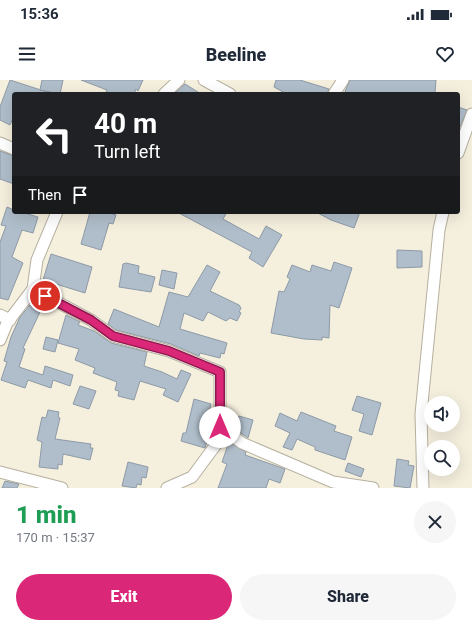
<!DOCTYPE html>
<html lang="en">
<head>
<meta charset="utf-8">
<style>
	body { margin:0; font-family:Roboto,sans-serif; background:#f6f6f7; color:#1f2937; height:100vh; display:flex; flex-direction:column; font-size:15px; white-space:nowrap }
	* { box-sizing:border-box; margin:0 }
	p { font-size:13px; color:#747a83 }
	.icon { flex:none; width:22px; height:22px; fill:none; stroke:currentColor; stroke-width:2; stroke-linecap:round; stroke-linejoin:round }
	.map { position:relative; height:408px; overflow:hidden }
	.side { display:flex; flex-direction:column; background:#fff; flex:1 }
	.side>* { flex:none }
	.hud { position:absolute; left:12px; top:12px; width:448px; height:122px; border-radius:4px; box-shadow:0 4px 16px #0002; background:#202124; color:#fff; overflow:hidden }
	.fabs { position:absolute; left:424px; top:316px; display:grid; gap:8px }
	.fabs a { display:grid; place-items:center; width:36px; height:36px; border-radius:50%; background:#fff; box-shadow:0 4px 16px #0002; font-size:20px }
	.pin { position:absolute; display:grid; place-items:center; width:34px; height:34px; color:#fff; margin:-17px; border:2px solid #fff; border-radius:50%; box-shadow:0 1px 4px #0007 }
	.me { position:absolute; width:44px; margin:-22px; rotate:0deg; stroke-linejoin:round; filter:drop-shadow(0 0 3px #0008) }
	.turn { display:flex; align-items:center; gap:14px; height:84px; padding:0 16px; font-size:18px }
	.turn .icon { width:52px; height:52px; stroke-width:2.5 }
	.turn b { display:block; font-size:28px; line-height:34px }
	.then { display:flex; align-items:center; height:38px; padding:0 16px; background:#0003; gap:8px; font-size:15px }
	.round { display:grid; place-items:center; flex:none; width:42px; height:42px; border-radius:21px; background:#f6f6f7 }
	.head { display:flex; align-items:center; justify-content:space-between; height:68px; padding:0 16px }
	h1 { font-size:24px; font-weight:800; line-height:30px; color:#1e9e55 }
	.action { display:flex; gap:8px; margin-top:auto; padding:8px 16px }
	.action a { flex:1; height:46px; border-radius:24px; background:#db2777; color:#fff; font-size:16px; font-weight:800; line-height:46px; text-align:center }
	.action a+a { background:#f6f6f7; color:#1f2937 }
	.status { display:flex; justify-content:space-between; align-items:center; height:28px; padding:0 20px; background:#fff; direction:ltr }
	.status svg { height:11px; fill:currentColor }
	header { display:flex; justify-content:space-between; align-items:center; height:52px; padding:0 16px; background:#fff; font-size:18px; font-weight:800 }
	.map>svg:first-child { display:block }
</style>
</head>
<body>
<div class="status"><b>15:36</b><svg viewBox="0 0 49 12"><path d="M0 12V9h3v3zM5 12V6h3v6zM10 12V3h3v9zM15 12V0h3v12zM26 1h20v11H26zM47 4h2v5h-2z"/></svg></div>
<header><svg class="icon" aria-label="menu" viewBox="0 0 24 24"><path d="M4 6h16M4 12h16M4 18h16"/></svg>Beeline<svg class="icon" aria-label="heart" viewBox="0 0 24 24"><path d="M12 20l-8-8c-3-5 5-10 8-4 3-6 11-1 8 4z"/></svg></header>
<div class="map">
<svg width="472" height="408" viewBox="0 0 472 408">
	<rect width="100%" height="100%" fill="#f5efde"/>
	<g fill="#b0becb" stroke="#8d9aa7">
		<polygon points="10,0 47,12 46,14 14,14 14,36 10,45 0,40 0,27"/>
		<polygon points="42,0 63,0 60,14 40,10"/>
		<polygon points="81,0 143,0 138,11 136,9 134,14 105,14 107,10"/>
		<polygon points="276,0 300,0 329,9 327,14 287,14 274,7"/>
		<polygon points="350,0 436,0 435,13 344,14"/>
		<polygon points="185,4 201,14 174,14"/>
		<polygon points="458,27 467,30 458,52"/>
		<polygon points="0,71 14,76 14,104 0,99"/>
		<polygon points="7,127 14,130 14,132 21,132 38,137 33,153 22,150 12,177 23,183 8,220 0,218 0,162 6,146 1,145"/>
		<polygon points="90,132 106,132 116,135 113,144 109,143 101,170 81,164"/>
		<polygon points="177,132 227,132 223,139 259,159 266,146 282,155 263,187 249,178 252,172"/>
		<polygon points="316,132 360,132 354,148 331,140"/>
		<polygon points="397,170 422,171 422,187 397,188"/>
		<polygon points="51,174 92,187 85,213 43,200"/>
		<polygon points="334,182 352,188 339,228 330,225 329,258 322,257 322,260 304,259 271,253 279,211 284,212 290,199 287,197 292,185 310,192 312,185 331,191"/>
		<polygon points="126,183 139,186 138,193 155,197 151,212 119,207 123,184"/>
		<polygon points="207,185 220,192 210,211 239,225 241,228 239,232 241,233 237,241 230,238 226,241 208,232 203,241 184,233 180,249 227,263 224,274 221,273 220,278 200,273 199,276 171,264 116,250 108,244 114,229 159,247 169,212 188,217"/>
		<polygon points="162,190 177,193 174,209 159,205"/>
		<polygon points="30,225 41,230 23,268 25,269 19,287 43,295 45,286 73,295 70,306 53,300 51,308 28,300 25,308 1,300 7,282 4,281 11,257 20,237"/>
		<polygon points="66,235 80,242 78,245 94,251 111,263 147,272 144,286 162,292 177,299 181,290 191,294 178,322 163,315 166,309 140,301 134,320 118,316 119,311 115,310 117,302 93,293 95,288 75,280 79,269 58,263"/>
		<polygon points="46,257 58,260 55,272 43,269"/>
		<polygon points="80,306 96,311 89,329 73,324"/>
		<polygon points="357,316 381,323 372,355 359,351 364,334 352,330"/>
		<polygon points="194,319 211,324 205,348 210,349 205,368 181,361 183,353 186,353"/>
		<polygon points="48,330 59,332 58,337 60,338 55,359 91,364 90,368 93,368 90,380 63,374 62,385 58,384 58,389 39,387 42,362 37,360 42,337 46,338"/>
		<polygon points="301,332 336,346 334,351 352,357 345,380 315,370 315,367 297,359 292,370 283,367 290,353 275,346 280,333 297,341"/>
		<polygon points="239,336 253,340 248,358 235,349"/>
		<polygon points="229,362 246,372 245,375 285,389 280,403 269,399 266,408 218,408 227,384 222,382"/>
		<polygon points="397,379 409,381 408,385 414,386 410,408 394,406"/>
		<polygon points="128,382 148,387 146,398 142,397 141,405 137,404 136,408 122,406"/>
		<polygon points="348,383 364,389 361,397 345,391"/>
		<polygon points="5,401 19,404 17,408 2,408"/>
	</g>
	<g fill="none" stroke-linecap="round" stroke-linejoin="round">
		<defs>
			<g id="street">
				<polyline points="204,0 230,14"/>
				<polyline points="164,14 179,0"/>
				<polyline points="334,14 343,0"/>
				<polyline points="0,63 14,69"/>
				<polyline points="458,73 472,34"/>
				<polyline points="33,209 91,240 113,256 169,271 220,292 220,347 242,363 333,402 373,408"/>
				<polyline points="0,235 10,240"/>
				<polyline points="0,260 7,243 33,209 37,180 57,132"/>
				<polyline points="0,392 62,408"/>
				<polyline points="167,408 192,397 226,351"/>
				<polyline points="423,408 421,334 439,150 443,132"/>
			</g>
		</defs>
		<use href="#street" stroke="#b6b09f" stroke-width="13"/>
		<use href="#street" stroke="#fff" stroke-width="11"/>
	</g>
	<g fill="none" stroke-linecap="round" stroke-linejoin="round">
		<defs>
			<polyline id="route" points="45,216 91,240 113,256 169,271 220,292 220,347"/>
		</defs>
		<use href="#route" stroke="#8e194d" stroke-width="10"/>
		<use href="#route" stroke="#db2777" stroke-width="7"/>
	</g>
</svg>
<div class="fabs">
<a><svg class="icon" aria-label="sound" viewBox="0 0 24 24"><path d="M4 9h4l5-4v14l-5-4H4zM17 9q2 3 0 6"/></svg></a>
<a><svg class="icon" aria-label="search" viewBox="0 0 24 24"><circle cx="10" cy="10" r="6"/><path d="M15 15l6 6"/></svg></a>
</div>
<div class="pin" style="left:45px;top:216px;background:#d93025"><svg class="icon" aria-label="arrive" viewBox="0 0 24 24"><path d="M6 21V4h12l-3 4 3 4H6"/></svg></div>
<svg class="me" style="left:220px;top:347px" viewBox="-20 -20 40 40"><circle r="19" fill="#fff"/><path d="M0-13L10 11 0 6-10 11z" fill="#db2777"/></svg>
<div class="hud">
<div class="turn"><svg class="icon" aria-label="left" viewBox="0 0 24 24"><path d="M17 20v-9H6M10 6l-5 5 5 5"/></svg><div><b>40 m</b>Turn left</div></div>
<div class="then">Then<svg class="icon" aria-label="arrive" viewBox="0 0 24 24"><path d="M6 21V4h12l-3 4 3 4H6"/></svg></div>
</div>
</div>
<section class="side">
<div class="head"><div><h1>1 min</h1><p>170 m · 15:37</p></div><a class="round"><svg class="icon" aria-label="close" viewBox="0 0 24 24"><path d="M6 6l12 12M18 6L6 18"/></svg></a></div>
<div class="action"><a>Exit</a><a>Share</a></div>
</section>
</body>
</html>
